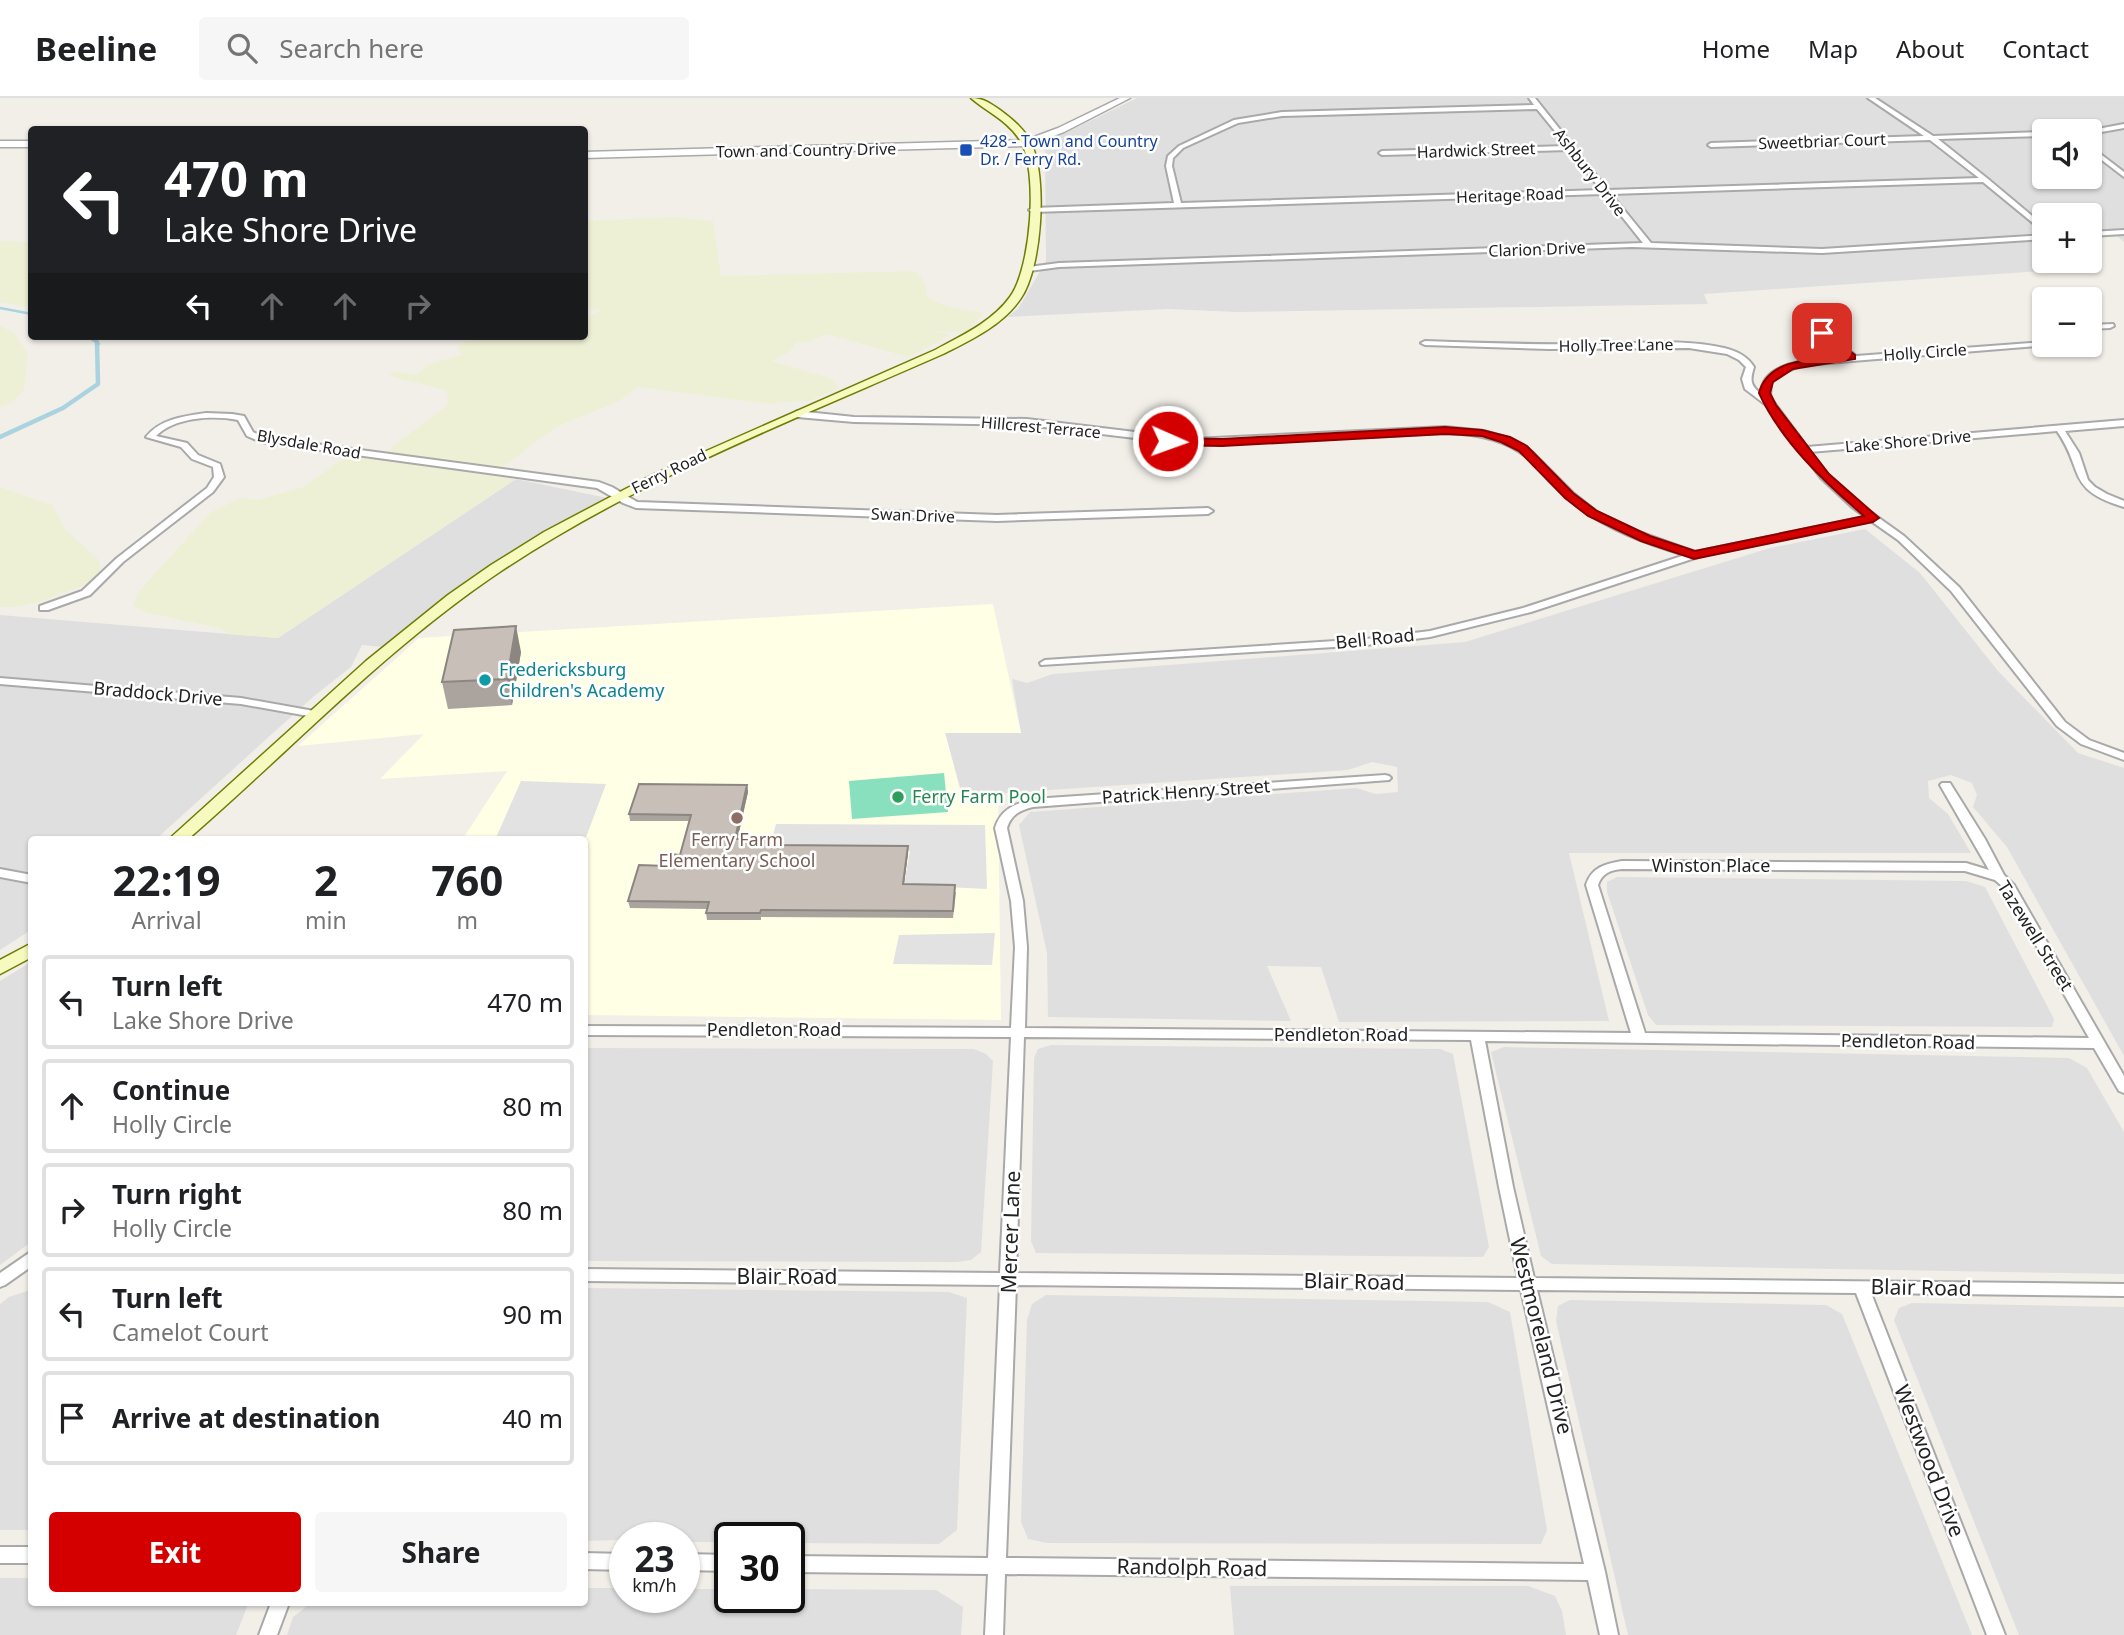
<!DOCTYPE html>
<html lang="en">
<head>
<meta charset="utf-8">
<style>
	body { margin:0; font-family:"Noto Sans",sans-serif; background:#f6f6f6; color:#202124; height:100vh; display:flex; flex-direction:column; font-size:26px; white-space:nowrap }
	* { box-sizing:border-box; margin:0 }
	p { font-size:23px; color:#757577 }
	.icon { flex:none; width:38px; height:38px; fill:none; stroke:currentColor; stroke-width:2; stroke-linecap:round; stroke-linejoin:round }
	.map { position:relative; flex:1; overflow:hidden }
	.drawer { position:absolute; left:28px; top:738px; width:560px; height:770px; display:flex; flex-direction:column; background:#fff; border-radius:7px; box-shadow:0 2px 5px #0004 }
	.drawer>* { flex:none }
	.guide { position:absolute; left:28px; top:28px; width:560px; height:214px; border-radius:7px; box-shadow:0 2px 5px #0004; background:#202124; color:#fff; overflow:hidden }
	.controls { position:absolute; left:2032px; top:21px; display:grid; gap:14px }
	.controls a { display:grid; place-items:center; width:70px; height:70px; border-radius:7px; background:#fff; box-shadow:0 2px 5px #0004; font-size:35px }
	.speed { position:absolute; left:609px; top:1424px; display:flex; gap:14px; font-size:35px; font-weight:700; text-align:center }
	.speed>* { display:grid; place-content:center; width:91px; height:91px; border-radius:50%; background:#fff; box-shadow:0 2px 5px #0004; line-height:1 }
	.speed small { font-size:18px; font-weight:400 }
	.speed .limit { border:4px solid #111; border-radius:10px; background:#fff; color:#111 }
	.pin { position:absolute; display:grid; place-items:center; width:60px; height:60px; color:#fff; margin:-30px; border-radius:14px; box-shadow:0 4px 10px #0006 }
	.me { position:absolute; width:77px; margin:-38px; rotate:92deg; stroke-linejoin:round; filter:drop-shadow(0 0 5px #0008) }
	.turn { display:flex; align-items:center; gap:24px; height:147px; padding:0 21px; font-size:32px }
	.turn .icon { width:91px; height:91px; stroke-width:2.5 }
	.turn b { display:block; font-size:49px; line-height:60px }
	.lanes { display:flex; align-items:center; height:66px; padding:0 21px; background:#0003; justify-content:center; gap:35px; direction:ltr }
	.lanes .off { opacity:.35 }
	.eta { display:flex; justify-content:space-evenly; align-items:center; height:119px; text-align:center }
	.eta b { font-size:42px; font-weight:700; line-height:49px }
	.cta { display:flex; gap:14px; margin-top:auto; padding:14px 21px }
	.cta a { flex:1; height:80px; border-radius:7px; background:#d40000; color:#fff; font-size:28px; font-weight:700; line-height:80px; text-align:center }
	.cta a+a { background:#f6f6f6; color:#202124 }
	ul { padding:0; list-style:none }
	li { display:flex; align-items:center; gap:21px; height:94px; margin:0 14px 10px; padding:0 7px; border:4px solid #e0e0e0; border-radius:7px }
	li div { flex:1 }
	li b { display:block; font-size:26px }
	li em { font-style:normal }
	header { display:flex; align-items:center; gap:42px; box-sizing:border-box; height:98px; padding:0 35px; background:#fff; border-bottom:2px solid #e0e0e0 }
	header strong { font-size:33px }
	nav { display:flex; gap:38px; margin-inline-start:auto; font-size:24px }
	.search { width:490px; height:63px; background:#f6f6f6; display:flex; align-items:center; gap:18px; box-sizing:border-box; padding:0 24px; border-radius:7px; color:#757577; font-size:26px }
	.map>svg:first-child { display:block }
</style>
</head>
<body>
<header>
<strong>Beeline</strong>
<div class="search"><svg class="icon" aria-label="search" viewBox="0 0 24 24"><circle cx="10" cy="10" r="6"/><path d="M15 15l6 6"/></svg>Search here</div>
<nav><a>Home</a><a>Map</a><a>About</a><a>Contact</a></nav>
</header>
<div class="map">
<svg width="2124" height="1537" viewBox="0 0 2124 1537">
	<rect width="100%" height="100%" fill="#f2efe9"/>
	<g fill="#e0dfdf" fill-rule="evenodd">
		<path d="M 1137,0 L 2124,0 L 2124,144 L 2117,138 L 2090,141 L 2090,117 L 2044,117 L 2044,163 L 2077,163 L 2084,170 L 1704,196 L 1708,206 L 1237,214 L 1168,211 L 1007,219 L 1018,211 L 1046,163 L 1045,45 ZM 2044,33 L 2090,33 L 2090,79 L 2044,79 Z"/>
		<polygon points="516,381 607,400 545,433 474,477 382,549 362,547 351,569 314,598 155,742 32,742 31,832 0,852 0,517 278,540"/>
		<polygon points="1865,431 1920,475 1998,573 2078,655 2124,670 2124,958 2007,749 1973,709 1977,697 1972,685 1951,677 1928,683 1929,700 1948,716 1971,755 1569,755 1609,923 1339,924 1321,869 1267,868 1291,923 1048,919 1047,855 1019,727 1030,714 1356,690 1376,696 1398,694 1397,669 1372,664 1348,672 962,698 945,634 1021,635 1012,581 1027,585 1053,576 1465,544 1770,450"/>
		<polygon points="1617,779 1966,783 1985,789 2054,921 2052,929 1656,927 1648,917 1607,794 1607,784"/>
		<polygon points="31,864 31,1144 0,1167 0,883"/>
		<polygon points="1051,947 1440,951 1453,956 1489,1149 1483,1159 1036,1155 1031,1143 1034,960 1038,951"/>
		<polygon points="1504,949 2069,960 2087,970 2124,1034 2124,1176 1552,1166 1541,1158 1491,954"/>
		<polygon points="585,950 974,951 986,956 993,963 981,1154 971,1162 957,1164 585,1163"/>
		<polygon points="585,1190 949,1194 967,1200 957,1432 939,1446 789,1445 789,1440 730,1440 730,1444 684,1444 684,1440 585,1443"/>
		<polygon points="27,1193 32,1193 31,1432 0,1432 0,1206 9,1199"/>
		<polygon points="1046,1197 1488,1204 1510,1214 1547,1432 1541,1446 1047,1445 1028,1441 1021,1424 1027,1222 1032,1206"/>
		<polygon points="1570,1202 1826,1207 1842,1216 1972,1537 1628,1537 1556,1223 1558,1208"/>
		<polygon points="1912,1205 2124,1209 2124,1537 2019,1537 1894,1222 1899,1210"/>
		<polygon points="0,1480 31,1480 32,1505 244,1505 247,1509 236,1537 0,1537"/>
		<polygon points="1230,1488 1528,1488 1555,1498 1562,1513 1566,1537 1234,1537"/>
		<polygon points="585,1490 625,1490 625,1500 684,1500 684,1491 730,1491 730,1500 789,1500 789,1491 936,1492 963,1509 961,1537 287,1537 293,1519 311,1505 584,1505"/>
	</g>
	<polygon fill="#ffffe5" points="993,506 1021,635 945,635 962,698 998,696 1001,922 585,917 584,742 462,742 507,673 380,681 424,636 298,648 419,540"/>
	<g fill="#eef0d5">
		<polygon points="673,119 713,123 721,178 915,173 924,183 928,200 945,208 984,215 965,235 936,233 951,237 908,259 826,236 809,244 796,245 790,253 772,263 832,281 839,290 812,302 769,306 638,289 619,303 556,329 500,371 395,357 387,353 445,309 449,303 446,292 389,278 394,273 416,277 429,266 462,257 458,249 461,245 477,240 584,238 585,220 602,212 585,211 585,123"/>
		<polygon points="0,143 31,144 31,210 0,204"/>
		<polygon points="0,228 14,235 28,255 24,292 10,306 0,309"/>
		<polygon points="371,358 516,381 278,540 228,536 219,530 144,514 133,508 139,493 210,415 240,400 258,402 303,389 341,362"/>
		<polygon points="0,389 52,407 66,432 99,462 101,475 88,486 39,504 17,509 0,509"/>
	</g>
	<polygon fill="#88e0be" points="944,675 948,714 852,721 849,683"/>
	<g fill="#e2e2e2">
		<polygon points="521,683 606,686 585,742 495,742"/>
		<polygon points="776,726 985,727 987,791 904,787 910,753 768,754"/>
		<polygon points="995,835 992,867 893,866 899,837"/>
	</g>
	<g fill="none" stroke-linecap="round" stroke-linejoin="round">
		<g stroke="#aad3df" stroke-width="2.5">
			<polyline points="0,210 32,216"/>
			<polyline points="87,238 99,246"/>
		</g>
		<polyline stroke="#aad3df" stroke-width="4.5" points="0,339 63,310 98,286 97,244"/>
		<defs>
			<g id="minor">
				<path d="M 1529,0 L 1535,0 L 1608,92 L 1979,80 L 1930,42 L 1711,49 L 1708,47 L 1711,45 L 1924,38 L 1868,0 L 1875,0 L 1933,38 L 2044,34 L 2044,38 L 1938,41 L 1988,81 L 2044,128 L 2044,134 L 1983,84 L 1611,96 L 1651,145 L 1822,151 L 2044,137 L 2044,141 L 1822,155 L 1632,149 L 1059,169 L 1029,173 L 1025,171 L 1029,169 L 1059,165 L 1643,145 L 1604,96 L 1033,114 L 1029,112 L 1033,110 L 1174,105 L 1166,68 L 1168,58 L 1179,48 L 1234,22 L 1282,14 L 1534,7 ZM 1537,11 L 1567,48 L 1382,53 L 1379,55 L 1382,57 L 1570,52 L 1601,92 L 1181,105 L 1172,68 L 1173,60 L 1183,50 L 1238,25 L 1282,18 Z"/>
				<polygon points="2124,26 2124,30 2090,36 2090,33 2087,33"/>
				<polygon points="2090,48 2124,74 2124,79 2090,53"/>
				<polygon points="2124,132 2124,136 2090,138 2090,134"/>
				<path d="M 1804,221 L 1810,221 L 1856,258 L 2044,244 L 2044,247 L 2048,247 L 1803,267 L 1781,276 L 1771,285 L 1770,299 L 1807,349 L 2124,322 L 2124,328 L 2065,333 L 2079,355 L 2088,382 L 2095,389 L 2107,396 L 2124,403 L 2124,409 C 2065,391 2085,373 2057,333 L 1810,354 L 1827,376 L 1858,405 L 1904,438 L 1959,489 L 2065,624 L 2089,642 L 2124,655 L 2124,662 L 2081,646 L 2057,628 L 1951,493 L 1898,442 L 1871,423 L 1701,458 L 1531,514 L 1430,539 L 1366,547 L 1041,567 L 1040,565 L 1045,562 L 1366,541 L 1430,533 L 1523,510 L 1685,457 C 1647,446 1609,432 1577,408 C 1561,396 1549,380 1535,366 C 1510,342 1479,336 1445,335 L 1193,347 L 1027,327 L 854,324 L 797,319 L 793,316 L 797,313 L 854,319 L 1027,321 L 1193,341 L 1445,329 L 1484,333 L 1511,341 L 1532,354 L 1573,395 L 1597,414 L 1639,434 L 1695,454 L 1865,419 L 1852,409 L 1821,380 L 1766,307 L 1745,291 L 1742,281 L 1746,269 L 1739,262 L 1727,256 L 1689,250 L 1549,251 L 1425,247 L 1421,245 L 1425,243 C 1482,245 1539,247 1596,246 C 1638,246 1682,240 1724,250 C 1737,253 1747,258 1754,269 C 1750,282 1750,287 1761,296 C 1761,260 1823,261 1847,259 L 1804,225 Z"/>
				<polygon points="2113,226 2114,228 2110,230 2090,231 2090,227"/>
				<path d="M 206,315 L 232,316 L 244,318 L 253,334 L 263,339 L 599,384 L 612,389 L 637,404 L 997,417 L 1208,410 L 1213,413 L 1208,416 L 997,423 L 636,410 L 623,405 L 597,390 L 261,344 L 247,338 L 238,322 C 213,317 174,319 156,338 L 187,345 L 198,357 L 220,366 L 224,379 L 213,394 L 123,464 L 90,497 L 48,512 L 40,512 L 40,508 L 82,493 L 117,460 L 207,390 L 214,379 L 213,369 L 192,361 L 181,349 L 146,339 C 160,321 184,318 206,315 Z"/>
				<polygon points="0,580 241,600 314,613 320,616 314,619 241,606 0,586"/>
				<path d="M 1385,677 L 1389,678 L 1391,680 L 1389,682 L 1033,709 C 1020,712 1011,717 1007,730 L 1023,803 L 1027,849 L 1025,930 L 1631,935 L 1586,787 C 1592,769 1605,766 1622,763 L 1966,765 L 1989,772 L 1940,687 L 1942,685 L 1950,685 L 1985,741 L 2004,777 L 2014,787 L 2124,978 L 2124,995 L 2119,993 L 2094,950 L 1485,943 L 1513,1089 L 1534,1180 L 2124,1186 L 2124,1198 L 1871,1195 L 2005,1537 L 1987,1537 L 1856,1195 L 1537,1192 L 1605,1474 L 1618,1537 L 1600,1537 L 1588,1482 L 1005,1476 L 1003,1537 L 985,1537 L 988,1476 L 789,1474 L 789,1458 L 988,1460 L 1000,1187 L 584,1183 L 584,1171 L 1000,1175 L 1011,939 L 584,937 L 584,928 L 1011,930 L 1015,849 L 1011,803 L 995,730 C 1001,711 1015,706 1033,701 ZM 1622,771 L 1965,773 L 1995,782 L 2003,789 L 2089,940 L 1645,935 L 1598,787 C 1602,775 1611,772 1622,771 ZM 1024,939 L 1471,942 L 1499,1089 L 1518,1180 L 1016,1175 ZM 1016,1187 L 1521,1192 L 1584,1466 L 1006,1460 Z"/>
				<polygon points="0,771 32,777 32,785 0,779"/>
				<polygon points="32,1153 32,1168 5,1187 0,1189 0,1175"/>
				<rect x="0" y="1449" width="32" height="16"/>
				<polygon points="584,1455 625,1456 625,1472 584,1471"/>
				<polygon points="684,1456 730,1457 730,1473 684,1472"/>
				<polygon points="271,1505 289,1505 277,1537 259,1537"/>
			</g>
			<g id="tertiary">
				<polygon points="1120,0 1130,0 1064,34 1027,48 584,60 584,54 1026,42 1058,30"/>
				<rect x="0" y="43" width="32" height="6"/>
			</g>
			<g id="secondary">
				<path d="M 971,0 C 983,0 990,5 1000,12 C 1012,21 1026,32 1032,47 C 1047,81 1042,169 1021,200 C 1003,227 971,242 943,256 C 793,322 638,382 501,473 C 386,550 291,652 187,742 L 168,742 L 366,563 L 448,497 L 491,467 L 544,434 L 652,377 L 935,252 C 961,238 992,224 1010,199 C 1031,171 1039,72 1020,42 C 1007,22 987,14 971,0 Z"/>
				<polygon points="32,845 32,859 0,876 0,862"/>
			</g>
		</defs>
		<use href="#minor" stroke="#a9a9a9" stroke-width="4"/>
		<use href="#tertiary" stroke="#a9a9a9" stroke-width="3"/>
		<use href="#secondary" stroke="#707d05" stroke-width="3"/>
		<use href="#minor" fill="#fff" fill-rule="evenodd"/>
		<use href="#tertiary" fill="#fff" fill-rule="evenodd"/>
		<use href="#secondary" fill="#f7fabf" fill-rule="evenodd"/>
	</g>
	<g fill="#aba49e">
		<polygon points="521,554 512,607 448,611 442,584"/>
		<polygon points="747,687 748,694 737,741 769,747 908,748 908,755 904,786 956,794 953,820 761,819 761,822 707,822 706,815 707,811 630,810 628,803 680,757 690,723 630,723 629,716"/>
	</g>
	<g fill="#8b8681">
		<polygon points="516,528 521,554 512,607 507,581"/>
		<polygon points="747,687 748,694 736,748 735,741"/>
		<polygon points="908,748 908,755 903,793 903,786"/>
	</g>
	<g fill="#c7bfb8" stroke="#8b8681" stroke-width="2">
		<polygon points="516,528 507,581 442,584 454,532"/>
		<polygon points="639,686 747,687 735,741 769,741 768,747 908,748 903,786 955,787 953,813 761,812 760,815 706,815 709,804 628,803 639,767 667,768 670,756 680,757 691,717 629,716"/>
	</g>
	<path fill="#d40000" stroke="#8a0000" stroke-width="2" d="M 1822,232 L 1855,257 L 1855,261 L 1793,271 L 1773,284 L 1770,295 L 1776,307 L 1829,376 L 1879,420 L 1873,424 L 1694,461 L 1641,443 L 1588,418 L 1565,400 L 1519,353 L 1501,344 L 1482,338 L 1445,336 L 1222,348 L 1168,347 L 1163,343 L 1168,340 L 1222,341 L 1445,329 L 1482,332 L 1510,339 L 1527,348 L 1573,395 L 1597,413 L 1650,438 L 1695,453 L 1864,418 C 1824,384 1781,343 1759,295 C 1768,260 1812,262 1843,257 L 1818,237 L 1818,233 Z"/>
	<rect fill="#1a4fb4" stroke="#fff" stroke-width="2.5" x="959" y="45" width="14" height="14" rx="3.5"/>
	<circle fill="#0f9aa8" stroke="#fff" stroke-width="2.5" cx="485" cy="582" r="7"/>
	<circle fill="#2e9e5b" stroke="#fff" stroke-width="2.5" cx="898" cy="699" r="7"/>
	<circle fill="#8d6e63" stroke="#fff" stroke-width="2.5" cx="737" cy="720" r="7"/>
	<g text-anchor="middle" stroke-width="5" stroke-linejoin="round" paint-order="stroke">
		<g font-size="16" fill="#164399" stroke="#fff" text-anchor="start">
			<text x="980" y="49">428 - Town and Country<tspan x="980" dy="18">Dr. / Ferry Rd.</tspan></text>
		</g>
		<g font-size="16" fill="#222" stroke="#fff">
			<text transform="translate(1822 43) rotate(-2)" y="6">Sweetbriar Court</text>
			<text transform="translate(806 52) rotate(-1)" y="6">Town and Country Drive</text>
			<text transform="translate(1476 52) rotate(-2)" y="6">Hardwick Street</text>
			<text transform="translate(1590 74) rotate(52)" y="6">Ashbury Drive</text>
			<text transform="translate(1510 97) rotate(-2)" y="6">Heritage Road</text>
			<text transform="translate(1537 151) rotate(-2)" y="6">Clarion Drive</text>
			<text transform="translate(1616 247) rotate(-1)" y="6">Holly Tree Lane</text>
			<text transform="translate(1925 254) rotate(-4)" y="6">Holly Circle</text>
			<text transform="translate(1041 329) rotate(5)" y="6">Hillcrest Terrace</text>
			<text transform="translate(1908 343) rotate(-5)" y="6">Lake Shore Drive</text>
			<text transform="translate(309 346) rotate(10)" y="6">Blysdale Road</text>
			<text transform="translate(669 373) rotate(-26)" y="6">Ferry Road</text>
			<text transform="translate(913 417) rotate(2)" y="6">Swan Drive</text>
		</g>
		<g font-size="18" fill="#222" stroke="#fff">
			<text transform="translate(1375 541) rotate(-6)" y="6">Bell Road</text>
			<text transform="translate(158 596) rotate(5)" y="6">Braddock Drive</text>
			<text transform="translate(1186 694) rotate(-4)" y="6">Patrick Henry Street</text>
			<text x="1711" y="774">Winston Place</text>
			<text transform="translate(2035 838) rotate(58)" y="6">Tazewell Street</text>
			<text x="774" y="938">Pendleton Road</text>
			<text x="1341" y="943">Pendleton Road</text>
			<text transform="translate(1908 944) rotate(1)" y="6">Pendleton Road</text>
		</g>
		<g font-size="18" fill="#0d838f" stroke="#fff" text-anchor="start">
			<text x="499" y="578">Fredericksburg<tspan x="499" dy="21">Children's Academy</tspan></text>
		</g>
		<g font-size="18" fill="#27864d" stroke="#fff" text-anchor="start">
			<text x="912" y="705">Ferry Farm Pool</text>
		</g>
		<g font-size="18" fill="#785e54" stroke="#fff">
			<text x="737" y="748">Ferry Farm<tspan x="737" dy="21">Elementary School</tspan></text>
		</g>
		<g font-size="21" fill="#222" stroke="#fff">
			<text transform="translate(1011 1134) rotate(-88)" y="7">Mercer Lane</text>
			<text x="787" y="1186">Blair Road</text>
			<text transform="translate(1354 1184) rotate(1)" y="7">Blair Road</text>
			<text transform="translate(1921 1190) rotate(1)" y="7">Blair Road</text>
			<text transform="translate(1541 1238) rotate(76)" y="7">Westmoreland Drive</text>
			<text transform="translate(1929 1363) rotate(69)" y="7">Westwood Drive</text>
			<text transform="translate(1192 1470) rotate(1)" y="7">Randolph Road</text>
		</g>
	</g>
</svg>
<div class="controls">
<a><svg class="icon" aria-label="sound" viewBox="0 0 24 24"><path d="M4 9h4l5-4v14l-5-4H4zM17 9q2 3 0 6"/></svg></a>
<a>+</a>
<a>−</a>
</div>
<div class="speed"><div>23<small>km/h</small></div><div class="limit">30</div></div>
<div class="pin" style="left:1822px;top:235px;background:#d93025"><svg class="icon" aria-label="arrive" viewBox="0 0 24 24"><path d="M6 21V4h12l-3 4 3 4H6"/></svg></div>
<svg class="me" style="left:1168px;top:343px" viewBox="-20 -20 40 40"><circle r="17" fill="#d40000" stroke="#fff" stroke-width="3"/><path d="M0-11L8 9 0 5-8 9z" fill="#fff"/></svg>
<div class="guide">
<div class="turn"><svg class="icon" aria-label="left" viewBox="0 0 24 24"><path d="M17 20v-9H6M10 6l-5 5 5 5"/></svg><div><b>470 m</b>Lake Shore Drive</div></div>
<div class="lanes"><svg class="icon" aria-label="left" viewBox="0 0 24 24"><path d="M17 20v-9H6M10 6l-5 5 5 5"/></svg><svg class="icon off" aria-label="ahead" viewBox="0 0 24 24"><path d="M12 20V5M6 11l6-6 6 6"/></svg><svg class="icon off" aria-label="ahead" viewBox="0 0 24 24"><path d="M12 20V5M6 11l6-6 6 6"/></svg><svg class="icon off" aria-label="right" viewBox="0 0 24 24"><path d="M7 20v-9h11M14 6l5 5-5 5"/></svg></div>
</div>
<section class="drawer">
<div class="eta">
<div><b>22:19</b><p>Arrival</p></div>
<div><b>2</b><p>min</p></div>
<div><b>760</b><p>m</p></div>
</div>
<ul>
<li><svg class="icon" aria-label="left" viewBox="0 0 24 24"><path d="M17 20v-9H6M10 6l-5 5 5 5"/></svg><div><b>Turn left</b><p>Lake Shore Drive</p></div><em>470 m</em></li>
<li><svg class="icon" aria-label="ahead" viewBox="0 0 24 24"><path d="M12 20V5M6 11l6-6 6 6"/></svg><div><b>Continue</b><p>Holly Circle</p></div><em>80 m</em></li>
<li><svg class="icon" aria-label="right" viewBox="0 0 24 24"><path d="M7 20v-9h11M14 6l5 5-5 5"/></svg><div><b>Turn right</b><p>Holly Circle</p></div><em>80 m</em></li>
<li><svg class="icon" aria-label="left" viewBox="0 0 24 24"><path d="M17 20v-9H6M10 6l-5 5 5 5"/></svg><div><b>Turn left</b><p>Camelot Court</p></div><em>90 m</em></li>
<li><svg class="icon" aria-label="arrive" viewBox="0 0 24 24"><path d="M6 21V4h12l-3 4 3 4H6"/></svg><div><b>Arrive at destination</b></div><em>40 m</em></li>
</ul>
<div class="cta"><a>Exit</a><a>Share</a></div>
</section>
</div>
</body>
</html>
